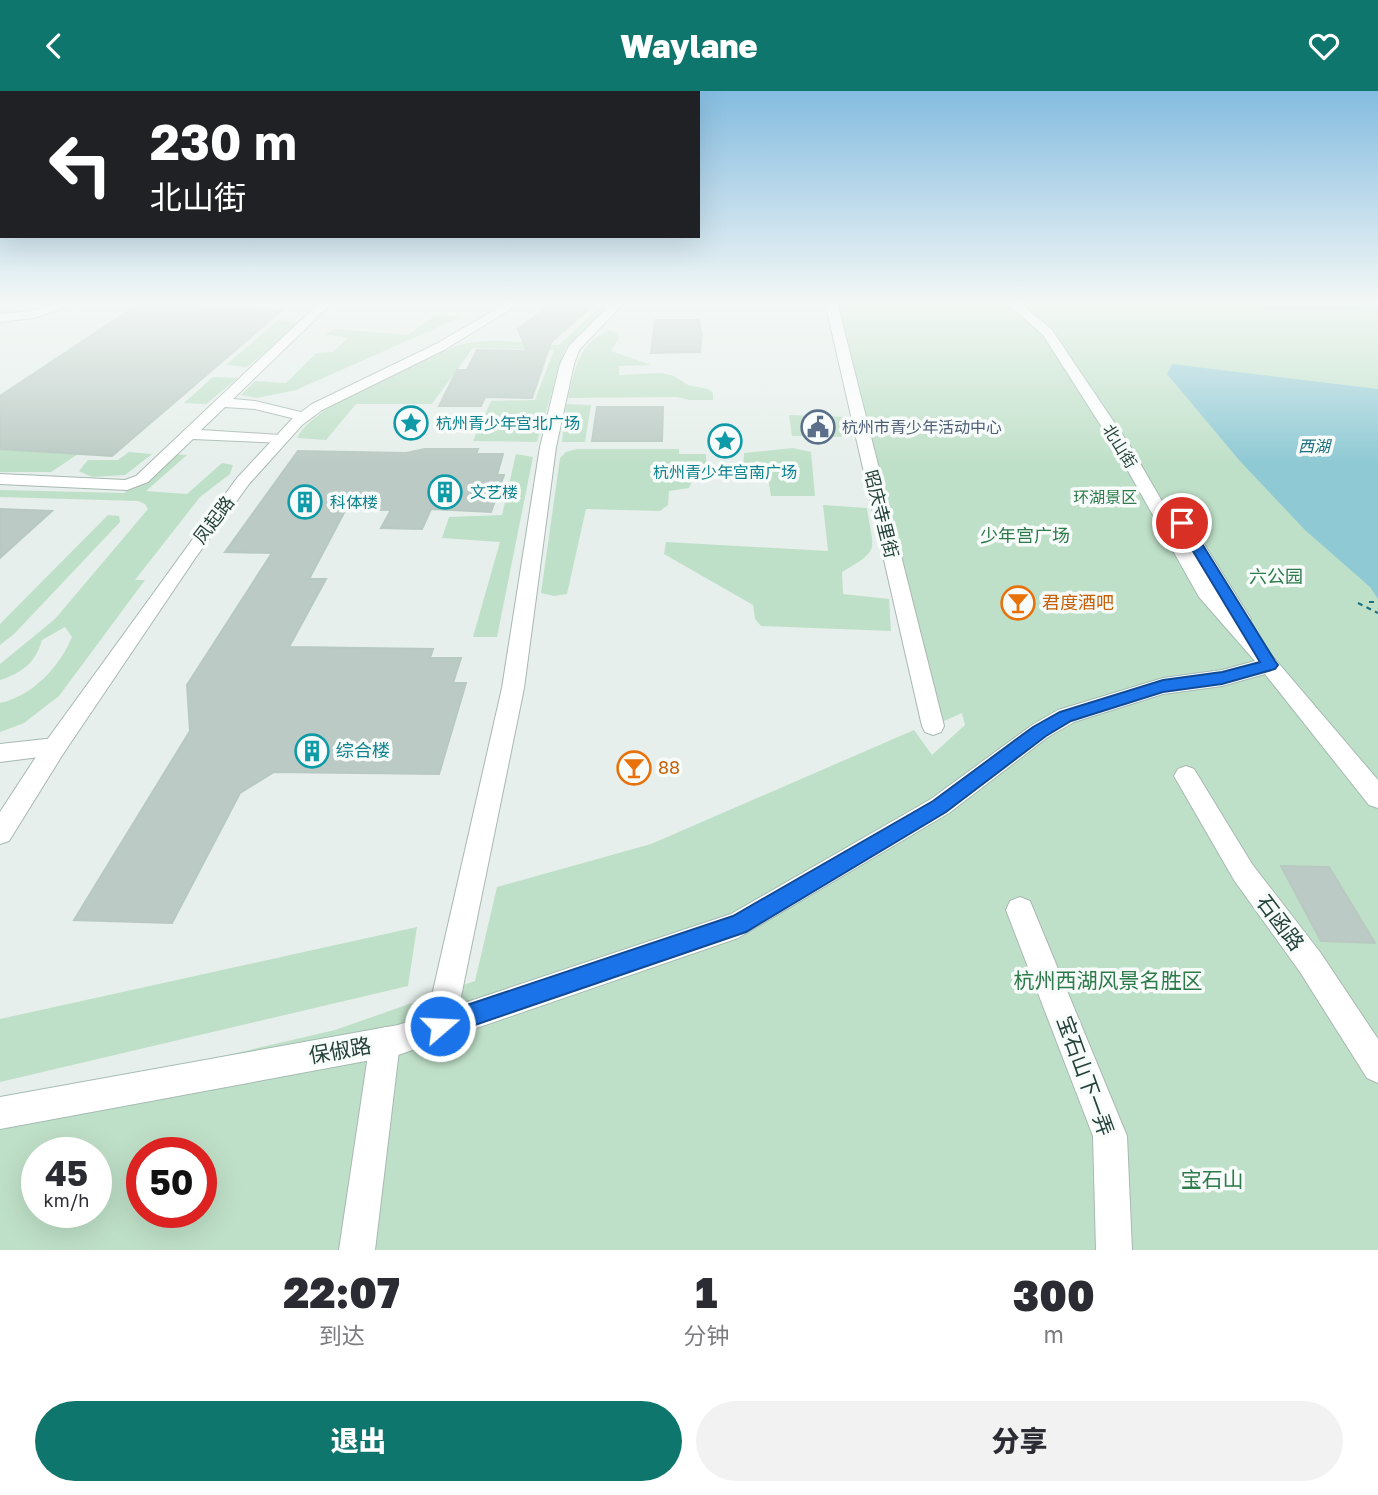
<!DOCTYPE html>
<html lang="zh">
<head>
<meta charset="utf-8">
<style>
	body { margin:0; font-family:"Golos Text","Noto Sans SC",sans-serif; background:#f2f2f3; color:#2b2b33; height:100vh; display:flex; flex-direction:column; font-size:26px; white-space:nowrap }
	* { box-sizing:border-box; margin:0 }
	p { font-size:23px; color:#7c7c81 }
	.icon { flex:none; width:38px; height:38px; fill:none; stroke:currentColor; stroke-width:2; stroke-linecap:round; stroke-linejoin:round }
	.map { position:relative; height:1159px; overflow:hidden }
	.side { display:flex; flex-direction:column; background:#fff; flex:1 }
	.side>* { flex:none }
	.top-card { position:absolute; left:0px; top:0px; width:700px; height:147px; box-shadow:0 7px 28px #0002; background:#202124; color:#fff; overflow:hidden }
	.speed { position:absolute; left:21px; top:1046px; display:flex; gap:14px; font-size:35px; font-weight:700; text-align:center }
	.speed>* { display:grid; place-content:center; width:91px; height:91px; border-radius:50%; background:#fff; box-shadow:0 7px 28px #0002; line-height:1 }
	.speed small { font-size:18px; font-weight:400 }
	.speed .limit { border:10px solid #d22; background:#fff; color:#111 }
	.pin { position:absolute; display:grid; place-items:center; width:60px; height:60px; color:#fff; margin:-30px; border:4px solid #fff; border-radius:50%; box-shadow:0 2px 7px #0007 }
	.me { position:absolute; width:77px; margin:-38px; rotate:71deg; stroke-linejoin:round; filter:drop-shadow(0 0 5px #0008) }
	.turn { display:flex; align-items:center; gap:24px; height:147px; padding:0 35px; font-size:32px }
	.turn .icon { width:91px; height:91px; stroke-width:2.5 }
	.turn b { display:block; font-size:49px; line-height:60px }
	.eta { display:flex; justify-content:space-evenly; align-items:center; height:119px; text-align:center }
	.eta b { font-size:42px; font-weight:800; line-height:49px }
	.button { display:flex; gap:14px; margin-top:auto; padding:14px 35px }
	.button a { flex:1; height:80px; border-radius:42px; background:#0f766e; color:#fff; font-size:28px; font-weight:800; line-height:80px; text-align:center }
	.button a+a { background:#f2f2f3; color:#2b2b33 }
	header { display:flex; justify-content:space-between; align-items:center; height:91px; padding:0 35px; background:#0f766e; color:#fff; font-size:32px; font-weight:800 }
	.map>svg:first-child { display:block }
</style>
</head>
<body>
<header><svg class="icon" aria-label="back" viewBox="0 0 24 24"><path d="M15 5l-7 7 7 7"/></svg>Waylane<svg class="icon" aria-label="heart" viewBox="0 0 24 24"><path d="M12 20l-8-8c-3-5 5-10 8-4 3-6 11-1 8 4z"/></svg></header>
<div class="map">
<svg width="1378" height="1159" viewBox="0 0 1378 1159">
	<rect width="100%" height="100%" fill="#e6efeb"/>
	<g fill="#bfe0c8" fill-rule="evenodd">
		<path d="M 605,211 L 612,211 L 565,258 L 537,351 L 473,350 L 491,310 L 535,309 L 554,259 L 473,257 L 432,313 L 356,313 L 326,349 L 297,347 C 314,312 416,274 453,256 C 487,245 524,252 559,254 Z"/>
		<path d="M 831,211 L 1378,211 L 1378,1159 L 0,1159 L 0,1017 L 335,939 L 475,890 L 497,796 L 651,753 L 914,639 L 932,664 L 965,634 L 962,622 L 933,635 ZM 37,1062 L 96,1062 L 96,1122 L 37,1122 ZM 142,1062 L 201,1062 L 201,1122 L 142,1122 Z"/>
		<polygon points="435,224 461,226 296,299 257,307 241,304 255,290 286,292 316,262 333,261 348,247 325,243 335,238 408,244"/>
		<polygon points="278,229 290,230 296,234 250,274 245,276 226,274"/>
		<path d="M 610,239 L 618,242 L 619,247 L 611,260 L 651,274 L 619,275 L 619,284 L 662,282 L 674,285 L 688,294 L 708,298 L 713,302 L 713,309 L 689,309 L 677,306 L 568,307 C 575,277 579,252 610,239 Z"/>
		<polygon points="213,286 238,287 206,313 184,312"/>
		<polygon points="566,313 591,314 585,351 562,351"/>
		<polygon points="789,324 849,326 852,346 792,345"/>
		<polygon points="793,357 811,361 815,405 771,405 768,387 743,386 744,362"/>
		<polygon points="0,358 78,363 51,381 0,381"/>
		<polygon points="576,358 679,358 679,363 706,363 706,385 694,385 689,397 669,400 668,414 660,420 586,418 567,503 554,505 541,502 560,367 566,361"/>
		<polygon points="129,361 152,363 125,384 92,386 79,380 88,369 118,369"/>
		<path d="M 174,363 L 187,364 L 146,400 L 187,403 L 222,372 L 233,374 L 230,383 L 200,406 L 135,489 L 145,489 L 59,605 L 24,632 L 0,641 L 0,612 C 33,605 60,575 72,546 L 65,536 L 42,549 C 36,571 22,582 0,589 L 0,573 L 55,528 L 148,418 L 145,413 L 138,410 L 0,406 L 0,399 L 124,402 Z"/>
		<polygon points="516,363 533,366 497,546 473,546 500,451 442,447 449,426 502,424"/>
		<path d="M 823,414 L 867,417 C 873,460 882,458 842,481 L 843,503 L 889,508 L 891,540 L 761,535 L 755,528 L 753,514 L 664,463 L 666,451 L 828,460 Z"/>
		<polygon points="108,424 119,425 120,431 14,543 0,554 0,533"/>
		<polygon points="417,836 408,895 0,991 0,928"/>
	</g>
	<g fill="#8ec9d4">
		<polygon points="1196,211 1331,213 1378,211 1378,221 1260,217"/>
		<polygon points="1172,273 1378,298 1378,508 1370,496 1305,439 1239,369 1167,283"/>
	</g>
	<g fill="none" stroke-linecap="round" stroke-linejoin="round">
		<g stroke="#1c6f80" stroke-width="2" stroke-dasharray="5 4.5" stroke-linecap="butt">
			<polyline points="1369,511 1378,511"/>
			<polyline points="1358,512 1378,522"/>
		</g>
	</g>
	<g fill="#bbcac4" stroke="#b8c9c2" stroke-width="2">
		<polygon points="554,211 597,211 551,251 532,307 485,306 481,315 439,315 457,279 467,279 477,259 527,260 518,238"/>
		<polygon points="139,213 282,219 112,365 0,358 0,305"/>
		<polygon points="655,229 699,229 702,244 700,261 651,262"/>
		<polygon points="597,316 663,316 662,350 592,350"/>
		<polygon points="425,358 478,358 476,363 503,363 497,384 504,384 491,421 431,418 422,438 381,437 391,419 346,418 309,488 326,488 289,556 433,558 430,567 461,567 453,592 466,592 439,683 274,681 240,702 172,832 74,829 190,640 187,594 272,462 225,461 298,360 406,362"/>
		<polygon points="0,418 52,420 0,467"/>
		<polygon points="1281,775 1329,776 1375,852 1321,850"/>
	</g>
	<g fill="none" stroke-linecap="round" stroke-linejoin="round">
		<defs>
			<g id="minor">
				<polygon points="64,211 83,211 33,227 0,231 0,223 32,220"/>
				<polygon points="320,211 333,211 233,308 255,310 309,323 311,326 309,329 304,330 255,318 225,316 201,339 280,344 285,346 288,349 285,352 193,348 148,391 127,399 0,393 0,383 125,389 136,385"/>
				<polygon points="613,211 625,211 579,259 574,273 556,356 524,597 455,935 451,946 440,950 429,946 425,935 502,597 540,356 560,273 569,255"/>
				<polygon points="825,211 837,211 944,635 941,641 933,644 925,641 922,635"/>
				<polygon points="55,647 63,649 66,656 63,663 0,671 0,653"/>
				<polygon points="1186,675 1194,678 1252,773 1320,861 1378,948 1378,992 1367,987 1300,881 1234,789 1174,685 1178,678"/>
				<polygon points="1020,806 1030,810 1127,1045 1132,1159 1096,1159 1093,1045 1006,819 1010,810"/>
				<polygon points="385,936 396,940 400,951 375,1159 339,1159 370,951 374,940"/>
			</g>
			<polygon id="tertiary" points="508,211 522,211 444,259 322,319 302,334 249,393 196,466 63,663 9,750 0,753 0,721 47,649 237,387 292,328 312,313 436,253"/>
			<polygon id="secondary" points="1006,211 1019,211 1052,239 1130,355 1166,417 1174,413 1182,418 1251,528 1245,533 1378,689 1378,717 1369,714 1265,583 1222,595 1163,603 1074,631 1048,646 949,722 738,847 398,964 0,1038 0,1006 398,934 731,823 931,708 1032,634 1058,619 1163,587 1222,579 1255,570 1199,506 1114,355 1043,244"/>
		</defs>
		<use href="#minor" stroke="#a8b8b2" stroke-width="2"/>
		<use href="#tertiary" stroke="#a8b8b2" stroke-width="2"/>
		<use href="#secondary" stroke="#a4bbb3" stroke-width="2"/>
		<use href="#minor" fill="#fff" fill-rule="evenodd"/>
		<use href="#tertiary" fill="#fff" fill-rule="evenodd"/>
		<use href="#secondary" fill="#fff" fill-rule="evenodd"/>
	</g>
	<linearGradient id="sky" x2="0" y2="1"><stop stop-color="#84bce0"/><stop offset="0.57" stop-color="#f4f8f6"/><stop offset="1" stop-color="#f4f8f6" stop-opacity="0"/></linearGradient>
	<rect width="1378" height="373" fill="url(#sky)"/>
	<polygon fill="#1a73e8" stroke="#114b97" stroke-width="2" points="1182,428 1189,432 1275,570 1278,574 1275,578 1222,593 1163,601 1071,630 1046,645 946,721 746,841 440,946 432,943 428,935 432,927 440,923 733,825 933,710 1033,636 1060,621 1163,589 1222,581 1260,571 1176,432"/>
	<defs>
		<symbol id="sight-ring" viewBox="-11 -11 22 22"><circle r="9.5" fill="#f7fbf9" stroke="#0f9aa8" stroke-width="1.5"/><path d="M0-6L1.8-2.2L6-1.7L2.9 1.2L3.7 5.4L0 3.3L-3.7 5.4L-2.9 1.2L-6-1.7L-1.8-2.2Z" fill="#0f9aa8"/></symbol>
		<symbol id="civic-ring" viewBox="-11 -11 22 22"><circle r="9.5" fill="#f7fbf9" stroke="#5c6f8a" stroke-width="1.5"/><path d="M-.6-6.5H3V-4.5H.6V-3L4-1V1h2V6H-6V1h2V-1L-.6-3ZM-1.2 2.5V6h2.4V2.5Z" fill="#5c6f8a"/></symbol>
		<symbol id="building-ring" viewBox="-11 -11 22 22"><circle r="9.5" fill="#f7fbf9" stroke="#0f9aa8" stroke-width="1.5"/><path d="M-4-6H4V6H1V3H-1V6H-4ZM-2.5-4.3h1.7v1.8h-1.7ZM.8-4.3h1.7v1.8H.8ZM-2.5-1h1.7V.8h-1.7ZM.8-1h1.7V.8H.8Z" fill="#0f9aa8"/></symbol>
		<symbol id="bar-ring" viewBox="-11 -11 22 22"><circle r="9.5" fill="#f7fbf9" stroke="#e8710a" stroke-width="1.5"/><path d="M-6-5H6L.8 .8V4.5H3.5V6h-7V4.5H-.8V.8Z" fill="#e8710a"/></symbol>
	</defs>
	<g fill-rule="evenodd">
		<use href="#sight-ring" x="392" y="313" width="38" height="38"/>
		<use href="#civic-ring" x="799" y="317" width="38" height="38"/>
		<use href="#sight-ring" x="706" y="331" width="38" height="38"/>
		<use href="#building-ring" x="426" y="382" width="38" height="38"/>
		<use href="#building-ring" x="286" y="392" width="38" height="38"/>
		<use href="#bar-ring" x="999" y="493" width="38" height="38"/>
		<use href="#building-ring" x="293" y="641" width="38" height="38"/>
		<use href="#bar-ring" x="615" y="658" width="38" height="38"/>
	</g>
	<g text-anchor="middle" stroke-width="7" stroke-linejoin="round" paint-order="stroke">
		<g font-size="16" fill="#0d838f" stroke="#f7fbf9" text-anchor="start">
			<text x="436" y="338">杭州青少年宫北广场</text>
			<text x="725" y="387" text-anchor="middle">杭州青少年宫南广场</text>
			<text x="470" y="407">文艺楼</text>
			<text x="330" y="417">科体楼</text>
		</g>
		<g font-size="16" fill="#4e5e75" stroke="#f7fbf9" text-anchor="start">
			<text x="842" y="342">杭州市青少年活动中心</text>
		</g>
		<g font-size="16" fill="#24423a" stroke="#f7fbf9">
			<text transform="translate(1120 355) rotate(58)" y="6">北山街</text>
		</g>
		<g font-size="16" font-style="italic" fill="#1c6f80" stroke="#f7fbf9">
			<text x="1314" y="361">西湖</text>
		</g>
		<g font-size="16" fill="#2d7a4b" stroke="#f7fbf9">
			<text x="1105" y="412">环湖景区</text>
		</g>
		<g font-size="18" fill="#24423a" stroke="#f7fbf9">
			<text transform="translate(881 423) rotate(76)" y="6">昭庆寺里街</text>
			<text transform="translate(214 429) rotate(-53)" y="6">凤起路</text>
		</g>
		<g font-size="18" fill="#2d7a4b" stroke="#f7fbf9">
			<text x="1025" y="451">少年宫广场</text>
			<text x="1276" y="492">六公园</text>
		</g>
		<g font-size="18" fill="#c56008" stroke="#f7fbf9" text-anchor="start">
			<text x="1042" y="518">君度酒吧</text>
			<text x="658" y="683">88</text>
		</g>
		<g font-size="18" fill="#0d838f" stroke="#f7fbf9" text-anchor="start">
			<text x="336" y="666">综合楼</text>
		</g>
		<g font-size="21" fill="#24423a" stroke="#f7fbf9">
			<text transform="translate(1280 832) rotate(53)" y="7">石函路</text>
			<text transform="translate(340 960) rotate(-10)" y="7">保俶路</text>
			<text transform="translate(1085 985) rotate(70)" y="7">宝石山下一弄</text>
		</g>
		<g font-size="21" fill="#2d7a4b" stroke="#f7fbf9">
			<text x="1108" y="897">杭州西湖风景名胜区</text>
			<text x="1212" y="1096">宝石山</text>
		</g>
	</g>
</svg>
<div class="speed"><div>45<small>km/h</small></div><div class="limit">50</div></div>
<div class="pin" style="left:1182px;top:432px;background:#d93025"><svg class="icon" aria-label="arrive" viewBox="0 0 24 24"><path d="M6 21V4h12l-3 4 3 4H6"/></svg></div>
<svg class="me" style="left:440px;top:935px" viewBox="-20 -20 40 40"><circle r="17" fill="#1a73e8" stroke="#fff" stroke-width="3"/><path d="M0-11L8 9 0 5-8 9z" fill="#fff"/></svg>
<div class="top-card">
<div class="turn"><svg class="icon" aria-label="left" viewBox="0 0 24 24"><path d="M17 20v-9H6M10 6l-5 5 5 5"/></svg><div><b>230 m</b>北山街</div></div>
</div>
</div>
<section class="side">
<div class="eta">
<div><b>22:07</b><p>到达</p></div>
<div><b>1</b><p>分钟</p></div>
<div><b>300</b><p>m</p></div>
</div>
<div class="button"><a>退出</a><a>分享</a></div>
</section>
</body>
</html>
